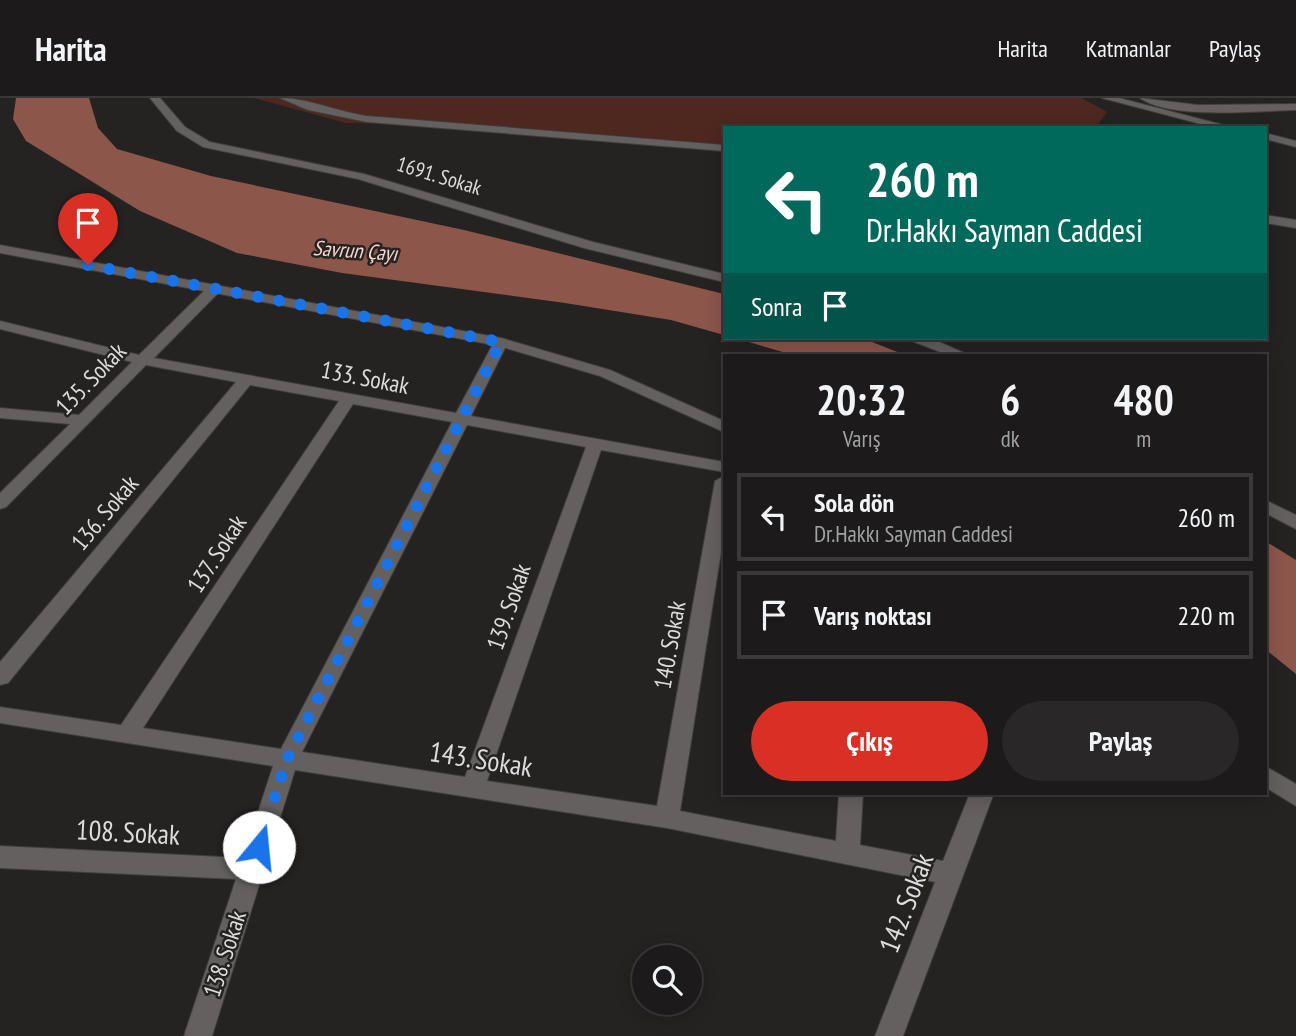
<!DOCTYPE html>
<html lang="tr">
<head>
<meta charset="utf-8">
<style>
	body { margin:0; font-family:"PT Sans Narrow",sans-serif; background:#292727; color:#f1f3f6; height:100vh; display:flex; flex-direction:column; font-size:26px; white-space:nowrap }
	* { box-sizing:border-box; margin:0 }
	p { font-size:23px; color:#a0a1a2 }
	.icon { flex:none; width:38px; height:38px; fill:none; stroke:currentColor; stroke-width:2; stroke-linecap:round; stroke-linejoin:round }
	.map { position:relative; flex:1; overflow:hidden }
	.panel { position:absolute; left:723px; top:256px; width:544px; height:441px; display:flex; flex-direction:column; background:#1c1a1a; border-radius:0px; box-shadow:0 4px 18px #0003,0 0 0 2px #3a3839 }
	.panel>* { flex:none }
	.guide { position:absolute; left:723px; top:28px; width:544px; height:214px; border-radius:0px; box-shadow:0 4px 18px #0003,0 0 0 2px #3a3839; background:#00695c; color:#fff; overflow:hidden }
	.tools { position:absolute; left:632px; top:847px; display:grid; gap:14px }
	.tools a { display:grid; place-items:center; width:70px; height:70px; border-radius:50%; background:#1c1a1a; box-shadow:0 4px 18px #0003,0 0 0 2px #3a3839; font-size:35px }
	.pin { position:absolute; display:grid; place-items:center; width:60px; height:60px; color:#fff; margin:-72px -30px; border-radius:50% 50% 50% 0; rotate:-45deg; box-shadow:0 0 7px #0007 }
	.pin .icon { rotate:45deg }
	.me { position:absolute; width:77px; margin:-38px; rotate:17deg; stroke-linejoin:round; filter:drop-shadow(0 0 5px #0008) }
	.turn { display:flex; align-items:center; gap:24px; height:147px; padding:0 28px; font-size:32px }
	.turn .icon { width:91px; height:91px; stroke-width:2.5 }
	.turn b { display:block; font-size:49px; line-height:60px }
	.then { display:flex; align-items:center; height:66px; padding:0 28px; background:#0003; gap:14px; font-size:26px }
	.eta { display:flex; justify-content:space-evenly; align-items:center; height:119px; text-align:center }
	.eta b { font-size:42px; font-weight:700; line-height:49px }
	.cta { display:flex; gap:14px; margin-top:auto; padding:14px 28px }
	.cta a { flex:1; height:80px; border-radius:42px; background:#d93025; color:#fff; font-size:28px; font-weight:700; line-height:80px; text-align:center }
	.cta a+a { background:#292727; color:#f1f3f6 }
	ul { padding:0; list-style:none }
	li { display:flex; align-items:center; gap:21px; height:88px; margin:0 14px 10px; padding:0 14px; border:4px solid #3a3839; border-radius:0px }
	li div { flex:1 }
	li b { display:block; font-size:26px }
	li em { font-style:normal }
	header { display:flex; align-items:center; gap:42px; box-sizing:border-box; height:98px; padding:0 35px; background:#1c1a1a; border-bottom:2px solid #3a3839 }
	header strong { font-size:33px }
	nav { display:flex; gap:38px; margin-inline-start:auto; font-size:24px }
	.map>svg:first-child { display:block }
</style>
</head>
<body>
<header>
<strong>Harita</strong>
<nav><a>Harita</a><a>Katmanlar</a><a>Paylaş</a></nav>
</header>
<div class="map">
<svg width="1296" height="938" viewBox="0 0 1296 938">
	<rect width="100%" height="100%" fill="#252222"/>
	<polygon fill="#4e271f" points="254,0 1082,0 1107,14 1099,25 1103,30 724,30 724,46 497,28 346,25"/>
	<g fill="#8c564b">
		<polygon points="16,0 89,0 98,30 117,51 211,78 464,132 724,196 724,237 671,222 565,205 342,175 237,155 140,113 26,43 13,21"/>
		<polygon points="735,240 862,240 905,257 793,257"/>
		<polygon points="1265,443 1296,462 1296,576 1265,551"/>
	</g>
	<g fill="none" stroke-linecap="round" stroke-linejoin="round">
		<defs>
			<g id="minor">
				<polygon points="150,0 160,0 185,29 210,44 364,76 593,144 724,176 724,184 584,150 358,81 203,49 177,33"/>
				<polygon points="1102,0 1119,0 1235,30 1216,30"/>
				<polygon points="1265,35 1296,43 1296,49 1265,41"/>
				<path d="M 215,186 L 220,187 L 220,193 L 154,260 L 456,315 L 494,244 L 501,240 L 508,244 L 471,318 L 724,364 L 724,374 L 601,352 L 487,683 L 657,708 L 715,383 L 724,378 L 724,435 L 680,713 L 836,743 L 839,695 L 863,695 L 860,747 L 943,763 L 970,695 L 994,695 L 903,938 L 875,938 L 935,784 L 667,730 L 295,672 L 212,938 L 184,938 L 236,781 L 0,770 L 0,748 L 243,760 L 273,668 L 0,625 L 0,609 L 121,627 L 339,303 L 250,287 L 8,585 L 0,587 L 0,564 L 236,284 L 146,267 L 6,409 L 0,411 L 0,395 L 70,326 L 0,320 L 0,310 L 79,317 L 132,264 L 0,231 L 0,223 L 139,257 L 210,187 ZM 353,306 L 452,324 L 281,651 L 143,630 ZM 467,327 L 586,349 L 465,679 L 302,654 Z"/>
				<polygon points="910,240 930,240 969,257 948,257 912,243"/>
				<polygon points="1265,402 1296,417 1296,431 1265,415"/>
			</g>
			<g id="tertiary">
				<path d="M 280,0 C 307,0 339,14 367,18 L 724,47 L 724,53 L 367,24 L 308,12 Z"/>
				<path d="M 1140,0 L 1198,7 L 1296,6 L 1296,12 C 1258,13 1170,22 1140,0 Z"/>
				<polygon points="1265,117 1296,122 1296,130 1265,125"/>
				<polygon points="0,147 501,240 610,272 724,323 724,334 600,278 499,248 0,155"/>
				<polygon points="1265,668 1296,686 1296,708 1265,689"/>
			</g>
		</defs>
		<use href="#minor" stroke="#403e3d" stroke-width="2"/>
		<use href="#tertiary" stroke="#403e3d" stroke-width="2"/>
		<use href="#minor" fill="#63605f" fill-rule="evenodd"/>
		<use href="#tertiary" fill="#63605f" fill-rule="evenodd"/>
	</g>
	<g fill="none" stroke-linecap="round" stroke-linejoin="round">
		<polyline stroke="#1a73e8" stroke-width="12" stroke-dasharray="0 21.6" points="88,167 501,244 287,661 259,749"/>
	</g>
	<g text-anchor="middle" stroke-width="5" stroke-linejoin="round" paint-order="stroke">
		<g font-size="21" fill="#dddbdb" stroke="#252222">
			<text transform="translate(439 78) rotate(17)" y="7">1691. Sokak</text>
		</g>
		<g font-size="21" font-style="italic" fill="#f9d5cd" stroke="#252222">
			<text transform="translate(355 153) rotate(4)" y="7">Savrun Çayı</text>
		</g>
		<g font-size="24" fill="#dddbdb" stroke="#252222">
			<text transform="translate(365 280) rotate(11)" y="8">133. Sokak</text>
			<text transform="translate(91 281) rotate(-46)" y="8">135. Sokak</text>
			<text transform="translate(105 415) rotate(-50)" y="8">136. Sokak</text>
			<text transform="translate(217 456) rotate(-57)" y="8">137. Sokak</text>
			<text transform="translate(509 509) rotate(-71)" y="8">139. Sokak</text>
			<text transform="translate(670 547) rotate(-80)" y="8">140. Sokak</text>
			<text transform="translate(225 856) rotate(-72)" y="8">138. Sokak</text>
		</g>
		<g font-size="28" fill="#dddbdb" stroke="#252222">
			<text transform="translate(481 661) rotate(9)" y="10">143. Sokak</text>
			<text transform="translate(128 734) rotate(3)" y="10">108. Sokak</text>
			<text transform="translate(906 805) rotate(-69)" y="10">142. Sokak</text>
		</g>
	</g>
</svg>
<div class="tools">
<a><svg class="icon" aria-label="search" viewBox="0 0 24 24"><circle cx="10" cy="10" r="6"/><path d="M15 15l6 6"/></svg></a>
</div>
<div class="pin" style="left:88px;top:167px;background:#d93025"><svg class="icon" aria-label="arrive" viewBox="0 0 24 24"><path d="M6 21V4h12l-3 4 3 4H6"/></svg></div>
<svg class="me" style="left:259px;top:749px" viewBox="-20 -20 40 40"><circle r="19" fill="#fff"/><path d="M0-13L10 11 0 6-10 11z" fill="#1a73e8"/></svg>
<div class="guide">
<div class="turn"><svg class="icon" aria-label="left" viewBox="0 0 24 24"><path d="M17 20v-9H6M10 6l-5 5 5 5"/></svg><div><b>260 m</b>Dr.Hakkı Sayman Caddesi</div></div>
<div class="then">Sonra<svg class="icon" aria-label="arrive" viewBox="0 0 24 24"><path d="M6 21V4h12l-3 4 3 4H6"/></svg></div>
</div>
<section class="panel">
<div class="eta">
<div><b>20:32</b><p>Varış</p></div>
<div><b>6</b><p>dk</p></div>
<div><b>480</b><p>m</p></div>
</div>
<ul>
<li><svg class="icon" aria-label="left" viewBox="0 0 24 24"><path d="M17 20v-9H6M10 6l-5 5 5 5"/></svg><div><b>Sola dön</b><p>Dr.Hakkı Sayman Caddesi</p></div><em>260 m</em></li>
<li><svg class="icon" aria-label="arrive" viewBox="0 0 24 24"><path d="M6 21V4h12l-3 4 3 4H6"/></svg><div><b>Varış noktası</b></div><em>220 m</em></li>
</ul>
<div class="cta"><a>Çıkış</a><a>Paylaş</a></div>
</section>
</div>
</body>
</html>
